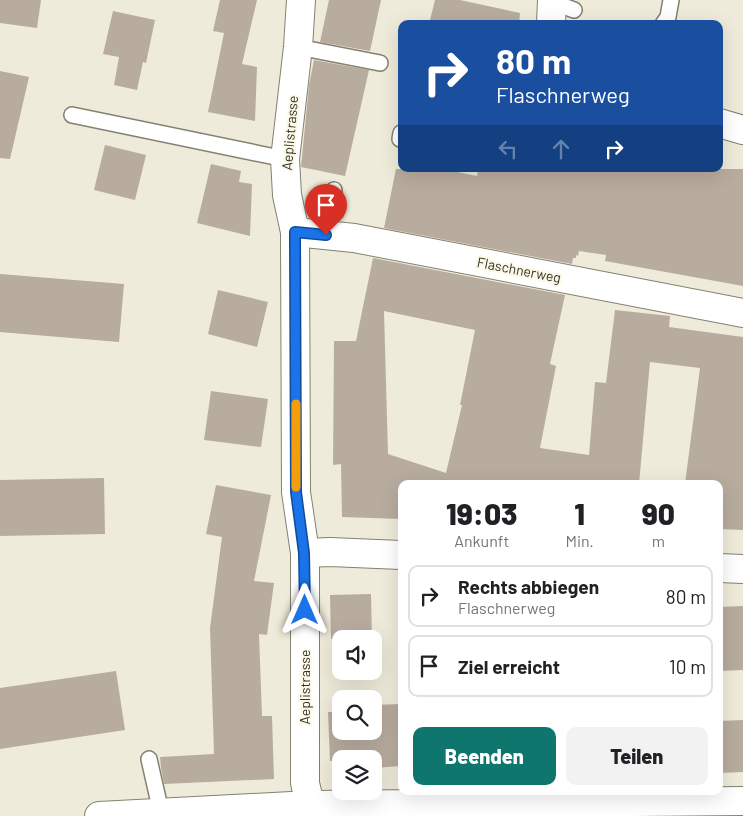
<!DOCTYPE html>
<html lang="de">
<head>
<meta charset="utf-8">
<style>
	body { margin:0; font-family:Barlow,sans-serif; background:#f2f2f2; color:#202124; height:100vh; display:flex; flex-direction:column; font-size:19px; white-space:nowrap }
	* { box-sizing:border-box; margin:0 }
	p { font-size:16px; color:#757577 }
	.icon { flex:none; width:28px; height:28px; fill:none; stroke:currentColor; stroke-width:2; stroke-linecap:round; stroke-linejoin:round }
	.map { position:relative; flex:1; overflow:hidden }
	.side { position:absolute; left:398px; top:480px; width:325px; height:315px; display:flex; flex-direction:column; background:#fff; border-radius:10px; box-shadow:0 5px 20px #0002 }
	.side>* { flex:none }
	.top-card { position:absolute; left:398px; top:20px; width:325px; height:152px; border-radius:10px; box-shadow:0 5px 20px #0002; background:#1a4fa0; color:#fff; overflow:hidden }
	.tools { position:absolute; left:332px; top:630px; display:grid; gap:10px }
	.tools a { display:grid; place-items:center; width:50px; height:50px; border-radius:10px; background:#fff; box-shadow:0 5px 20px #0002; font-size:25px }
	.pin { position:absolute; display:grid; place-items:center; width:42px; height:42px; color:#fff; margin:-51px -21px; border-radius:50% 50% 50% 0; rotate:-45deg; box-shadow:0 0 5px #0007 }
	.pin .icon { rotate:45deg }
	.me { position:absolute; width:55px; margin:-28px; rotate:0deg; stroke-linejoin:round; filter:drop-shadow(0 0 4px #0008) }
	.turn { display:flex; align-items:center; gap:18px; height:105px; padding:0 15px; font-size:22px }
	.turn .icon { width:65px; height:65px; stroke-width:2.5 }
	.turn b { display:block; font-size:35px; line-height:42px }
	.lanes { display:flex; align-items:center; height:48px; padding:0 15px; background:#0003; justify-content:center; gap:25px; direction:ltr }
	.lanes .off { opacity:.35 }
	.eta { display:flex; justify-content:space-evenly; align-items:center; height:85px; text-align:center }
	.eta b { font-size:30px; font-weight:800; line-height:35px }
	.primary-button { display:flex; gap:10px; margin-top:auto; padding:10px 15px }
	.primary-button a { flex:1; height:58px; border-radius:10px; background:#0f766e; color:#fff; font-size:20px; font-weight:800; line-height:58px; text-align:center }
	.primary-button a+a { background:#f2f2f2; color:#202124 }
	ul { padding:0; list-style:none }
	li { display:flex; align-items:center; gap:15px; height:62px; margin:0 10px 8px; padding:0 5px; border:2px solid #e0e0e0; border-radius:10px }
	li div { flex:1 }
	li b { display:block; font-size:19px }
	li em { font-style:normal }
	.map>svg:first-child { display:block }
</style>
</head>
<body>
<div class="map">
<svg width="743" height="816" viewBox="0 0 743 816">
	<rect width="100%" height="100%" fill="#efebda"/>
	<g fill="#b8ac9f" fill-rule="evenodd">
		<polygon points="0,0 41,0 37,28 0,23"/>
		<polygon points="220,0 257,0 242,64 257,67 255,121 208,112 224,33 213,31"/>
		<polygon points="329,0 381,0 370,51 320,42"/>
		<polygon points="435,0 460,0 520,13 519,24 429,24"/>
		<polygon points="113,11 155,20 146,63 143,62 137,90 114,85 119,57 103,54"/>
		<polygon points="314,60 369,70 345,176 301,167 309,85"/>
		<polygon points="0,71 29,77 10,159 0,158"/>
		<polygon points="105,145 146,155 135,200 94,190"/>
		<polygon points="211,164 241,171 239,182 252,184 250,236 197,223"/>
		<polygon points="396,169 443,169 477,176 478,169 743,169 743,286 605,261 606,255 579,251 578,256 576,255 576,258 573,258 572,264 384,228"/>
		<path d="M 373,258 L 565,295 L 550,364 L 556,366 L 540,448 L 589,455 L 595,382 L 606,383 L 615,310 L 670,316 L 669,327 L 743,337 L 743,530 L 719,529 L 719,484 L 685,484 L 700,368 L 650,362 L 639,484 L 401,484 L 401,519 L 342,517 L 341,464 L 333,465 L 334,341 L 356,341 ZM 384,311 L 475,330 L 460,405 L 462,405 L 446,473 L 388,454 Z"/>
		<polygon points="0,274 124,284 119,342 0,332"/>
		<polygon points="218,290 268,302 257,347 208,334"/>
		<polygon points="211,391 268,399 261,447 204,440"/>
		<polygon points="104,478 105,534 0,536 0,480"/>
		<polygon points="216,485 271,495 254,581 274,583 267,635 259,634 262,716 272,716 274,779 164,784 161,768 160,757 214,754 210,628 222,537 206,534"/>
		<polygon points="371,594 372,639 331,639 330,595"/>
		<polygon points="743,606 743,670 719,671 719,607"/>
		<polygon points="116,671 125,730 0,749 0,688"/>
		<polygon points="401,704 401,766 374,768 374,759 341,759 341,761 330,761 328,712 341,712 341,731 374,731 374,705"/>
		<polygon points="743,720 743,772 719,773 719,721"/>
	</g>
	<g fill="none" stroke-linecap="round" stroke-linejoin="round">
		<defs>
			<g id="lane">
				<polyline points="552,2 574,10"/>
				<polyline points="663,24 668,17 671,0"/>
				<polyline points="298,47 380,63"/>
				<polyline points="72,115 285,159"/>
				<polyline points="400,139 401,133"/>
				<polyline points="326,235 334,190"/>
				<polyline points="149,759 161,812"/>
			</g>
			<g id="street">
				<polyline points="301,0 298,47 285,159 287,195 295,232 296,492 305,553 305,783 310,805 316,816"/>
				<polyline points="551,24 552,0"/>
				<polyline points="719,123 743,130"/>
				<polyline points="295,232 354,238 743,313"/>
				<polyline points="305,553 330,552 401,555"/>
				<polyline points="719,568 743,569"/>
				<polyline points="99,816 310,805 743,801"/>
			</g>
		</defs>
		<use href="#lane" stroke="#848171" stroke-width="18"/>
		<use href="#street" stroke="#848171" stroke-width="30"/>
		<use href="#lane" stroke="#fff" stroke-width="15"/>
		<use href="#street" stroke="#fff" stroke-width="28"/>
	</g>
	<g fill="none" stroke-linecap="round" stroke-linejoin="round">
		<defs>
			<polyline id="route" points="305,610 304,553 296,492 295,232 326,235"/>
		</defs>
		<use href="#route" stroke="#114b97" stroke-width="12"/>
		<use href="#route" stroke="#1a73e8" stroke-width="9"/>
		<polyline stroke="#f59e0b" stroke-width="9" points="296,404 296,487"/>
	</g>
	<g text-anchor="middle" stroke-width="4.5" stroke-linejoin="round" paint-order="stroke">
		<g font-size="14" fill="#34332c" stroke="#fcf9e7">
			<text transform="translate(290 133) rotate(-85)" y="5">Aeplistrasse</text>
			<text transform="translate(519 270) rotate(11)" y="5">Flaschnerweg</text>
			<text transform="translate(305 687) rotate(-90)" y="5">Aeplistrasse</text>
		</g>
	</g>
</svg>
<div class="tools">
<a><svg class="icon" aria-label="sound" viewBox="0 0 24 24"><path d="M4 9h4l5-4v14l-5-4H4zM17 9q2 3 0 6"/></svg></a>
<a><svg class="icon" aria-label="search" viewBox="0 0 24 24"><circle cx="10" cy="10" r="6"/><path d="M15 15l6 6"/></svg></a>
<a><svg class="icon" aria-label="layers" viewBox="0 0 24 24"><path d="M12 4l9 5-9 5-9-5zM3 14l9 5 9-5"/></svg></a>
</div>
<div class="pin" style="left:326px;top:235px;background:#d93025"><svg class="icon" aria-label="arrive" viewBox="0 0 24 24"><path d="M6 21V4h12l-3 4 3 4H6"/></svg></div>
<svg class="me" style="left:305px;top:610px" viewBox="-20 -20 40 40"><path d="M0-17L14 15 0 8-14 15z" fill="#1a73e8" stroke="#fff" stroke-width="4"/></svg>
<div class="top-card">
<div class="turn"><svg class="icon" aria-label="right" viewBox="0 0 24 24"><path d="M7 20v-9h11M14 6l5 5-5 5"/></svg><div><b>80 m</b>Flaschnerweg</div></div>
<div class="lanes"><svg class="icon off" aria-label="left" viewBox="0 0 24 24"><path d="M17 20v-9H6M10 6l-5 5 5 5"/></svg><svg class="icon off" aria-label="ahead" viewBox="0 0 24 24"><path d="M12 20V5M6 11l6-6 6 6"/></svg><svg class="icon" aria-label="right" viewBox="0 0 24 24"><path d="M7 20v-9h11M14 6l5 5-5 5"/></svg></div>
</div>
<section class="side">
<div class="eta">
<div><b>19:03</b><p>Ankunft</p></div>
<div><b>1</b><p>Min.</p></div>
<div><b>90</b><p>m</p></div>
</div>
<ul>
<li><svg class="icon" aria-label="right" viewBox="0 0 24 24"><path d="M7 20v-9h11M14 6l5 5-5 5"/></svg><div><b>Rechts abbiegen</b><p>Flaschnerweg</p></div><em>80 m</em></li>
<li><svg class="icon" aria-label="arrive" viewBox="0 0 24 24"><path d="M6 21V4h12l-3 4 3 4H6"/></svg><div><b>Ziel erreicht</b></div><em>10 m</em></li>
</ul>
<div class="primary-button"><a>Beenden</a><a>Teilen</a></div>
</section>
</div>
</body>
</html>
